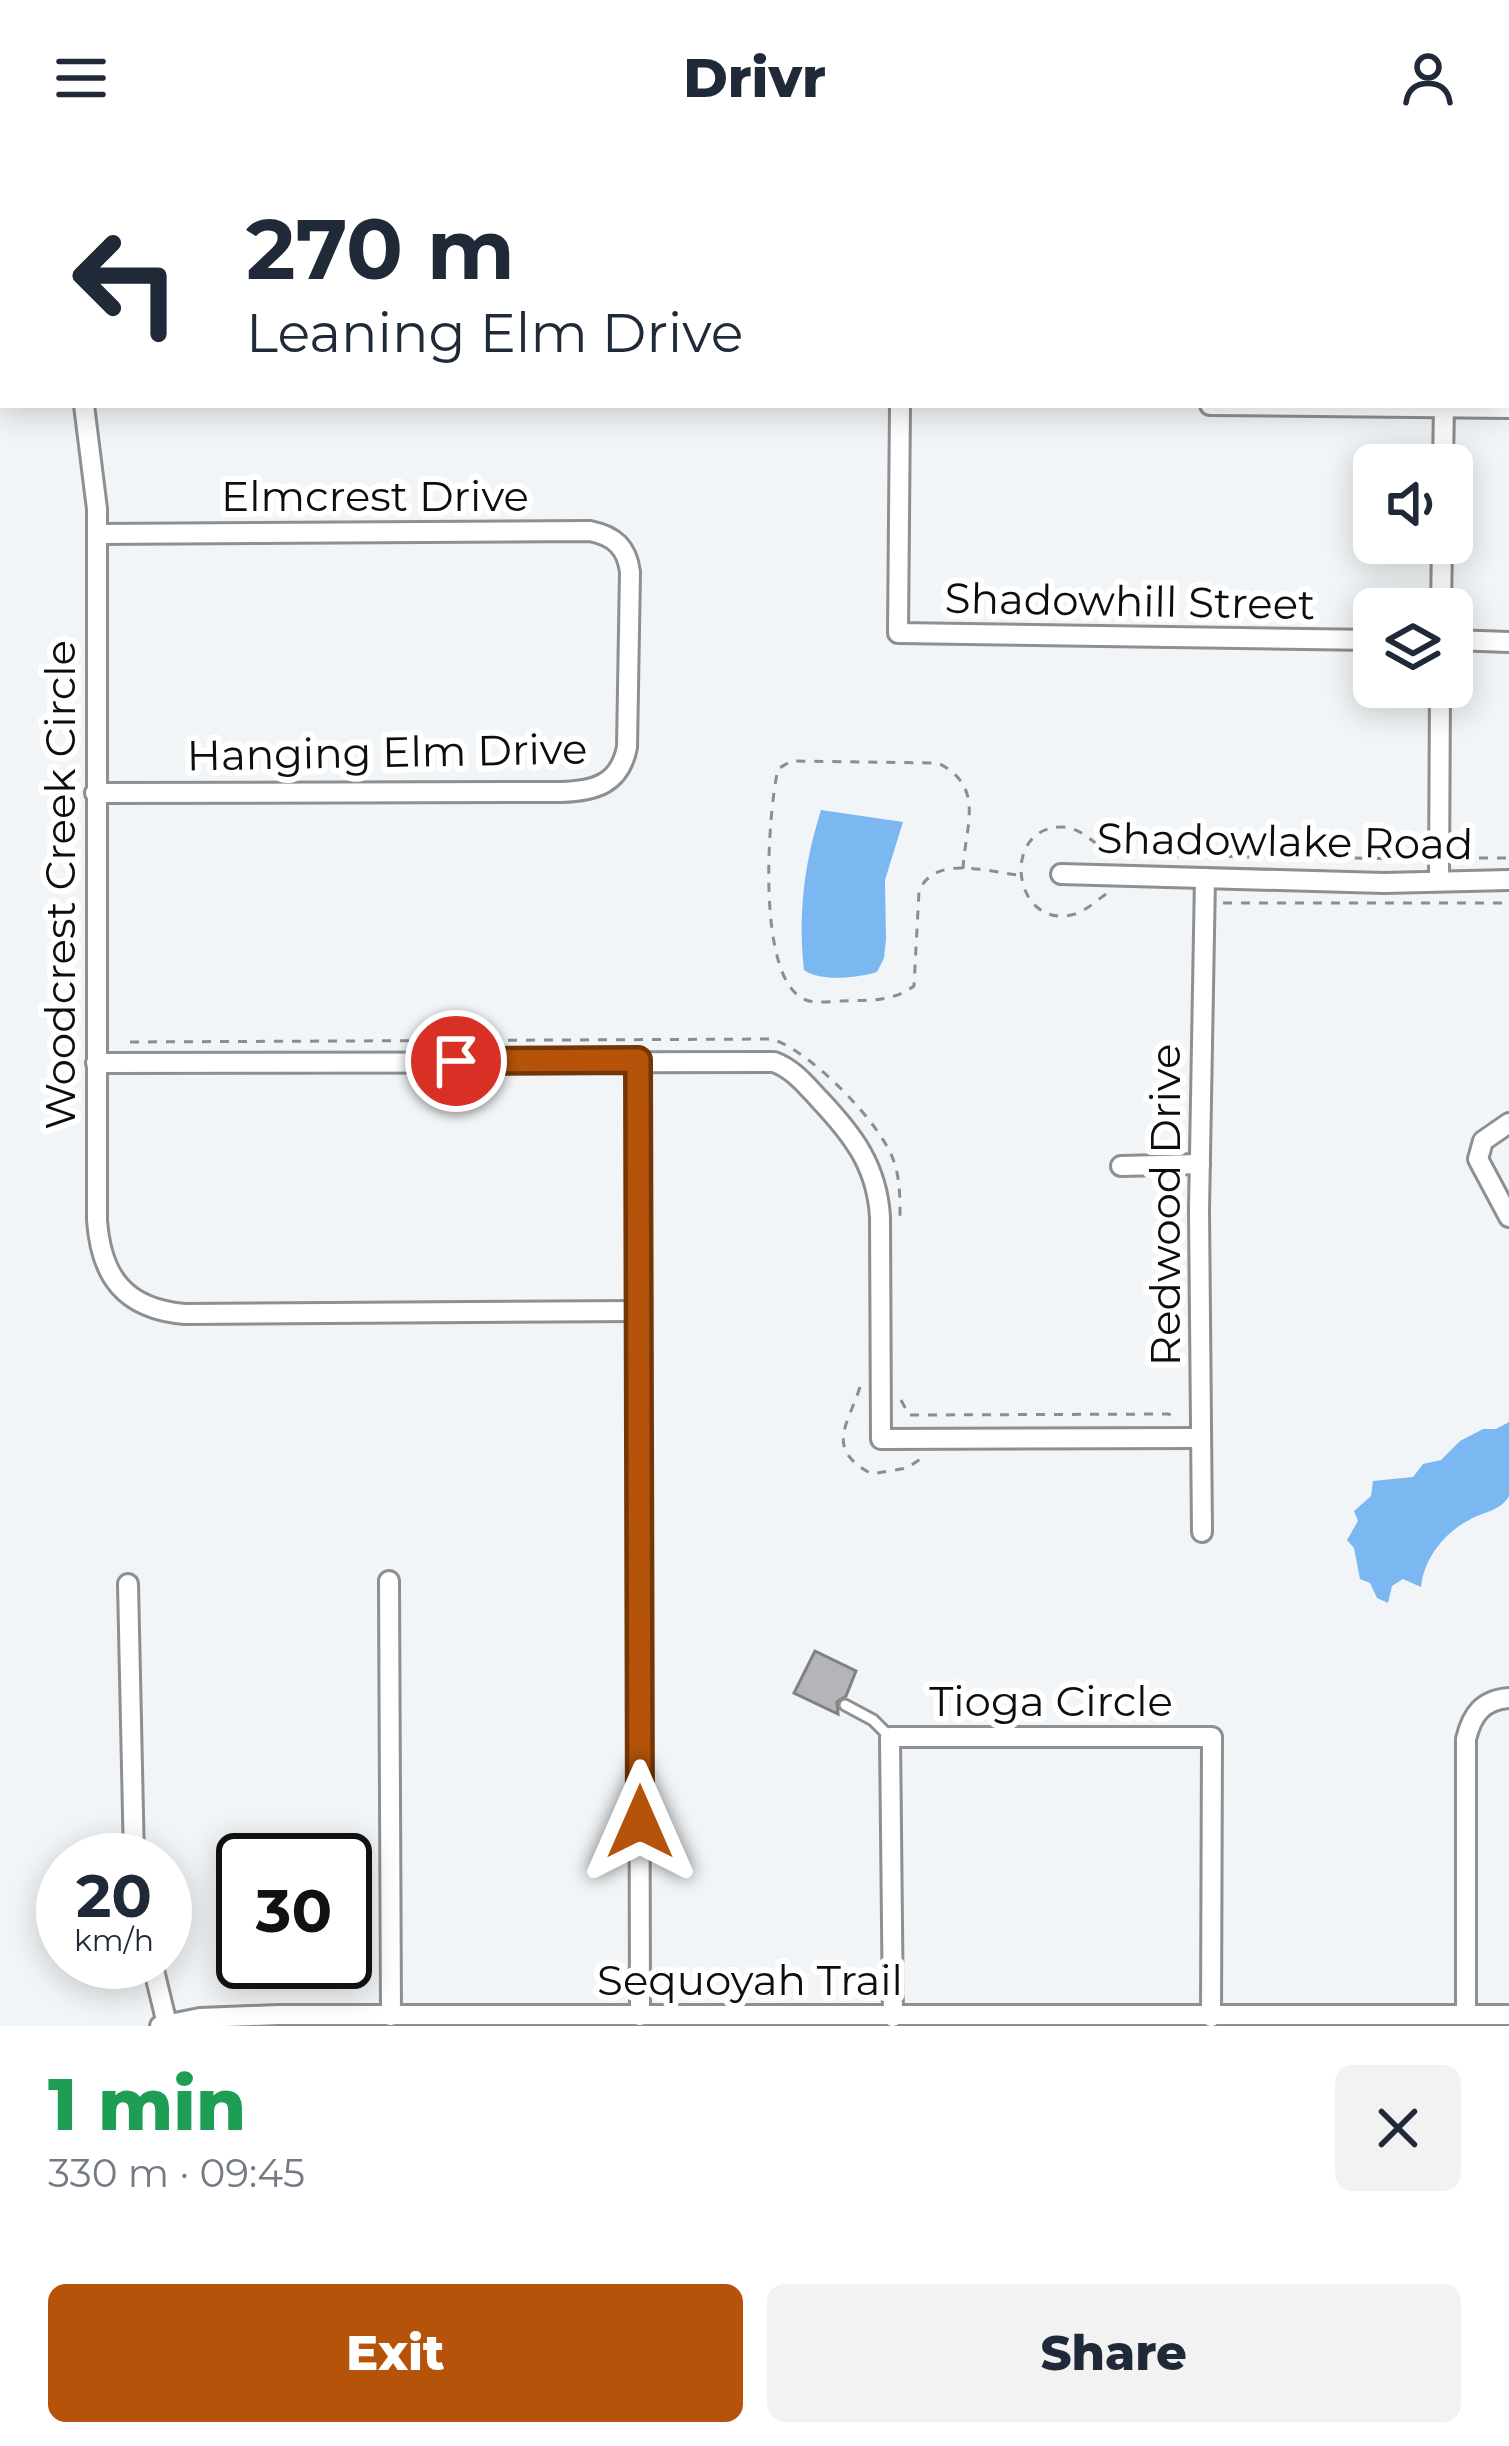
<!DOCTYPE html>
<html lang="en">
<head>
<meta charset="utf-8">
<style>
	body { margin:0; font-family:Montserrat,sans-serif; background:#f2f2f3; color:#1f2937; height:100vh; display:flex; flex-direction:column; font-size:45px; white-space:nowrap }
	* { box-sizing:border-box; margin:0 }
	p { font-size:39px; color:#747a83 }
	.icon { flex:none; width:66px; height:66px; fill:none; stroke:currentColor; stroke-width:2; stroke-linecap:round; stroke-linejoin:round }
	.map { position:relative; height:1870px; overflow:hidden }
	.details { display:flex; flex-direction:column; background:#fff; flex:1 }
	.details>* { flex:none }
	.hud { position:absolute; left:0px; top:0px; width:1509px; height:252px; box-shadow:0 6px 30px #0003; background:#fff; color:#1f2937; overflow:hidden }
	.controls { position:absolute; left:1353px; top:288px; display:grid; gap:24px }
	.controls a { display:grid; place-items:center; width:120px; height:120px; border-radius:18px; background:#fff; box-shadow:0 6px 30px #0003; font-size:60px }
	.speed { position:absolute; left:36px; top:1677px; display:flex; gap:24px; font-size:60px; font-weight:700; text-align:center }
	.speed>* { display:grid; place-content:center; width:156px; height:156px; border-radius:50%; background:#fff; box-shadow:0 6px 30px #0003; line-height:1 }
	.speed small { font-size:30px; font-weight:400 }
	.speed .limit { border:6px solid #111; border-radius:18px; background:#fff; color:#111 }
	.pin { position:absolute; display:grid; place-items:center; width:102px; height:102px; color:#fff; margin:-51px; border:6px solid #fff; border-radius:50%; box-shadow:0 3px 12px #0007 }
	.me { position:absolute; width:132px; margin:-66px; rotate:0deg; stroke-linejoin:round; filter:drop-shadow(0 0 9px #0008) }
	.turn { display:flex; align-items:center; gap:42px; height:252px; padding:0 48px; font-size:54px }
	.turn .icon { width:156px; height:156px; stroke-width:2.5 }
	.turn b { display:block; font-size:84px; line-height:102px }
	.round { display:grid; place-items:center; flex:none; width:126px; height:126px; border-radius:18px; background:#f2f2f3 }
	.head { display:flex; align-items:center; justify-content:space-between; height:204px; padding:0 48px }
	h1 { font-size:72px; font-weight:800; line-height:90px; color:#1e9e55 }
	.button { display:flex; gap:24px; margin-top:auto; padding:24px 48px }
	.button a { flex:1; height:138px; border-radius:18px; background:#b45309; color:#fff; font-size:48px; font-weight:800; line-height:138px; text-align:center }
	.button a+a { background:#f2f2f3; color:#1f2937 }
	header { display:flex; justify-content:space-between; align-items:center; height:156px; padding:0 48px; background:#fff; font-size:54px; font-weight:800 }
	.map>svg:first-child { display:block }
</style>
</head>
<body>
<header><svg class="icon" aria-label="menu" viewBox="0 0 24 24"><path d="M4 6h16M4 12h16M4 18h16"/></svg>Drivr<svg class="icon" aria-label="person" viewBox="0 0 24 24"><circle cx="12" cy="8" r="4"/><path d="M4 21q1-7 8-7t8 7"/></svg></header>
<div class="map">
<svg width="1509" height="1870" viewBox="0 0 1509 1870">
	<rect width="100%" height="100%" fill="#f2f5f7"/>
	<g fill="#7bb8f1">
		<path d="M 821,654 L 903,666 L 885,724 L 886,783 L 884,802 L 877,816 C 858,822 820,826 804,814 C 798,756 804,709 821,654 Z"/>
		<path d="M 1509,1266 L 1509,1340 C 1501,1355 1483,1356 1469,1364 C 1443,1378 1424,1403 1421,1431 L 1403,1423 L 1392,1430 L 1388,1447 L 1377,1442 L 1370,1427 L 1360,1423 L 1354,1392 L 1347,1384 L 1358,1365 L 1354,1355 L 1371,1340 L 1373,1325 L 1413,1321 L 1423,1308 L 1441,1304 L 1460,1285 L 1483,1273 L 1496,1273 Z"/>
	</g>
	<polygon fill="#b3b5b8" stroke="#7f8183" stroke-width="3" points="815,1495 856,1515 846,1540 837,1546 838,1558 794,1537"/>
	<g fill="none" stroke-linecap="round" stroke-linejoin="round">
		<defs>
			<polyline id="lane" points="845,1549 873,1564 889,1580"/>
			<g id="street">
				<polyline points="0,112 3,116"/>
				<path d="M 84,249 L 97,353 L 97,1064 C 101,1121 125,1153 185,1158 L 638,1155"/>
				<polyline points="900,249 898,477 1374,484"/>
				<polyline points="1210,249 1509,252"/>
				<polyline points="1443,309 1444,249"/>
				<polyline points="1441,453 1442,387"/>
				<polyline points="1452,484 1509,486"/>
				<path d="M 95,637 L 561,636 C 595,635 620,628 627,591 L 630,416 C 627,392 615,380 590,375 L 97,378"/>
				<polyline points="1061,718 1384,727 1509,724"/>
				<polyline points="1439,725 1440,531"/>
				<polyline points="638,904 640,1860"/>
				<path d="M 96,907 L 774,906 C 793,913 805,928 819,943 C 853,979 877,1010 880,1061 L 881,1283 L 1200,1282"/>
				<polyline points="1509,967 1483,985 1478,1003 1509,1061"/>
				<polyline points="1121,1010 1200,1008"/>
				<polyline points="1202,1376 1199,1054 1205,722"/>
				<polyline points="389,1425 391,1860"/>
				<polyline points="128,1428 134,1704"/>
				<polyline points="152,1806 167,1868"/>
				<path d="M 1466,1858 L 1466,1583 C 1472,1558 1483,1544 1509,1542"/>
				<polyline points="893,1861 890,1581 1212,1581 1211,1861"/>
				<polyline points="160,1870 200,1862 277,1859 1509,1859"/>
			</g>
		</defs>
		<use href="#lane" stroke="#8d8f91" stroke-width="15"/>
		<use href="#street" stroke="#8d8f91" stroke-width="24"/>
		<g stroke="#8b8d8f" stroke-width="3" stroke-dasharray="9 9" stroke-linecap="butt">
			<polyline points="598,0 598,3"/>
			<polyline points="1461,702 1509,702"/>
			<path d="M 963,713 C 965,670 986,631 938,607 L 791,605 L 778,613 C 768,656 755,825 806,844 C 816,848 833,845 843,845 C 870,844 892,846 914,830 L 919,735 C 935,698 987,716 1019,719"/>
			<path d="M 1106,738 C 1096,745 1087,754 1075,758 C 1013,776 999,671 1062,671 C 1085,671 1097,695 1119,699 L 1421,703"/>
			<polyline points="1223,747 1509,747"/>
			<path d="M 130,886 L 772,883 C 810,895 879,965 893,1003 C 900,1021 900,1041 900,1060"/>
			<path d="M 860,1231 C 848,1269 824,1293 872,1318 L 907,1312 L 922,1302"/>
			<polyline points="901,1244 909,1259 917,1259 1169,1258 1173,1262"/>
		</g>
		<use href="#lane" stroke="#fff" stroke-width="9"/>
		<use href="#street" stroke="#fff" stroke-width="18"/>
	</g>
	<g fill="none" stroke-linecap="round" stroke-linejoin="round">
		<defs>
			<polyline id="route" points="456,905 638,904 640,1666"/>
		</defs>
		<use href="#route" stroke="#753606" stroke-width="30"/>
		<use href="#route" stroke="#b45309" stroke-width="21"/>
	</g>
	<g text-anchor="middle" stroke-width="12" stroke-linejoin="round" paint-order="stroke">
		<g font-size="42" fill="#0d0d0e" stroke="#fff">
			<text x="375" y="355">Elmcrest Drive</text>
			<text transform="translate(1130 445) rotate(1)" y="15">Shadowhill Street</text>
			<text transform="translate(387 596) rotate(-1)" y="15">Hanging Elm Drive</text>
			<text transform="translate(1285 685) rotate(1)" y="15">Shadowlake Road</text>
			<text transform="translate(60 729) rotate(-90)" y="15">Woodcrest Creek Circle</text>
			<text transform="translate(1165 1049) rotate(-90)" y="15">Redwood Drive</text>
			<text x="1051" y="1560">Tioga Circle</text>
			<text x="750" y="1839">Sequoyah Trail</text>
		</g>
	</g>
</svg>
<div class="controls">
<a><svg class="icon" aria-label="sound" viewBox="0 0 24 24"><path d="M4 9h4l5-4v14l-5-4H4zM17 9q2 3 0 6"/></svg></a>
<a><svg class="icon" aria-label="layers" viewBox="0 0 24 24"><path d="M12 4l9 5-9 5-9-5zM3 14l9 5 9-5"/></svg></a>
</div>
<div class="speed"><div>20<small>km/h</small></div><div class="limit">30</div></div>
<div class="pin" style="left:456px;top:905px;background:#d93025"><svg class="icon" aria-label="arrive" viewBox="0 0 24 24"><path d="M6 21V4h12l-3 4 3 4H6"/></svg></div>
<svg class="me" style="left:640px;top:1666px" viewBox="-20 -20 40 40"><path d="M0-17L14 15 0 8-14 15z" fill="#b45309" stroke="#fff" stroke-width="4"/></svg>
<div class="hud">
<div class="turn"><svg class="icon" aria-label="left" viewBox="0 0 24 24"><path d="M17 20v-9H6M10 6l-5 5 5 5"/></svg><div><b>270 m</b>Leaning Elm Drive</div></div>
</div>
</div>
<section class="details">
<div class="head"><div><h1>1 min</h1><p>330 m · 09:45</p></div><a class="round"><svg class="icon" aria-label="close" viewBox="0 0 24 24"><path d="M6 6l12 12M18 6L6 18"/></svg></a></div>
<div class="button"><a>Exit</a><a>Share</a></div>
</section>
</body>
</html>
